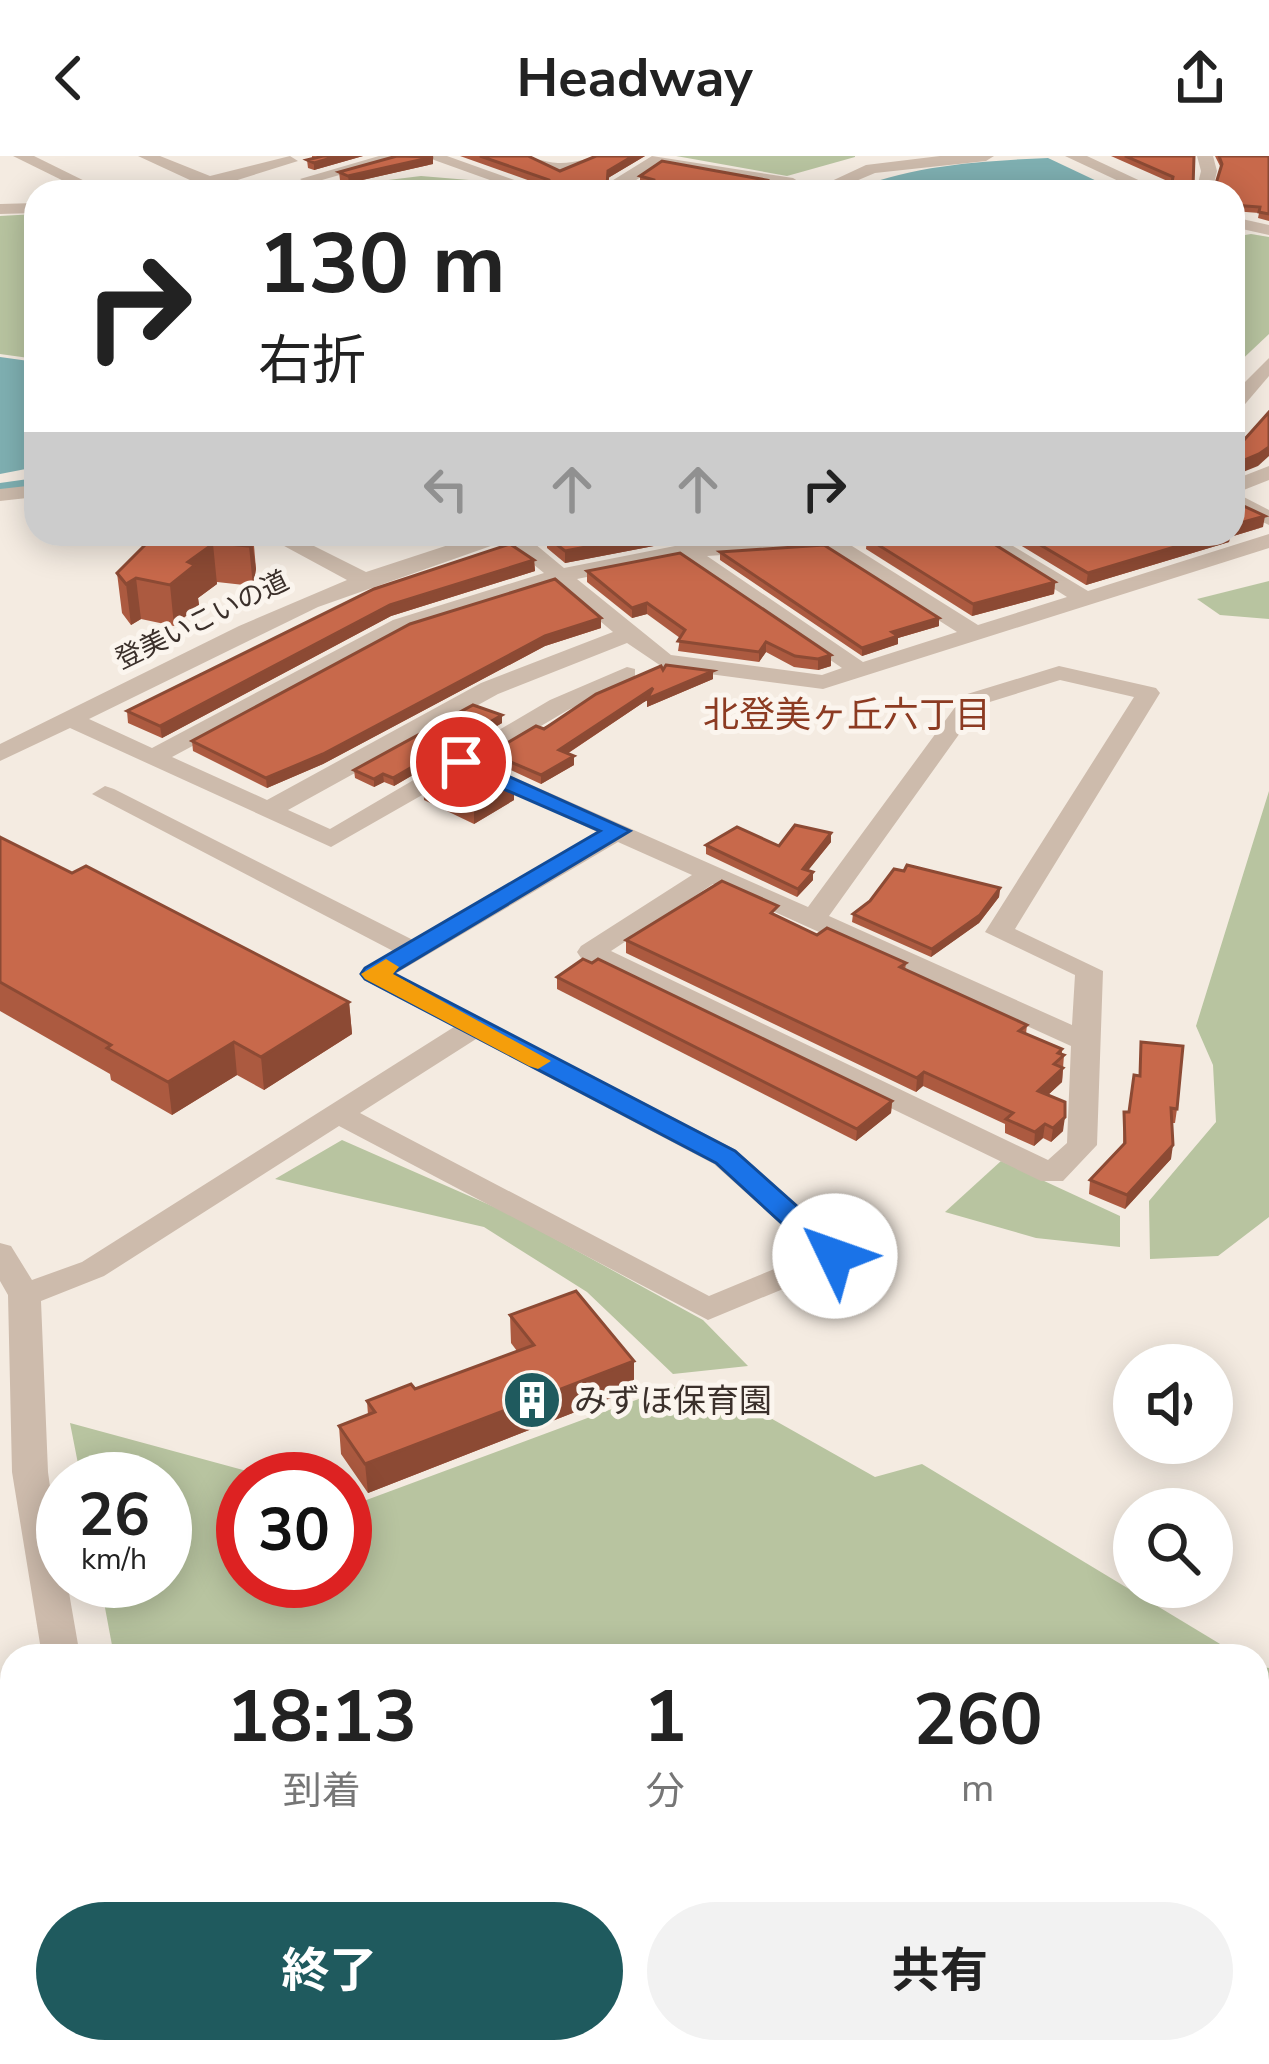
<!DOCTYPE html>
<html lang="ja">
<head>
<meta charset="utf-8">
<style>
	body { margin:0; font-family:"Nunito Sans","Noto Sans JP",sans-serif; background:#f2f2f2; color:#222; height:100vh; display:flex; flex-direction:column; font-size:45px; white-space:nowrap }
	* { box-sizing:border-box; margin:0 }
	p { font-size:39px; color:#767676 }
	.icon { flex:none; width:66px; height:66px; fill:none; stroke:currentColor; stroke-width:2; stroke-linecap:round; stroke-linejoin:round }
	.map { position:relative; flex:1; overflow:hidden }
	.sheet { position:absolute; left:0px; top:1488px; width:1269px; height:420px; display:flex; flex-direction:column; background:#fff; border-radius:36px 36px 0 0; box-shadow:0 6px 30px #0003 }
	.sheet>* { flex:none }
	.hud { position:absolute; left:24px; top:24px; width:1221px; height:366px; border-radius:36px; box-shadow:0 6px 30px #0003; background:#fff; color:#222; overflow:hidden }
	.controls { position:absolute; left:1113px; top:1188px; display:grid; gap:24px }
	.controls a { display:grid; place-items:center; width:120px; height:120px; border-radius:50%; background:#fff; box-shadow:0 6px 30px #0003; font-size:60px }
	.speed { position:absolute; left:36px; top:1296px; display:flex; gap:24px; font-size:60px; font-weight:700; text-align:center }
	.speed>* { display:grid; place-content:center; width:156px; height:156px; border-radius:50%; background:#fff; box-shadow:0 6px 30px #0003; line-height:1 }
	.speed small { font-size:30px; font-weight:400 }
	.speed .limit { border:18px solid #d22; background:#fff; color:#111 }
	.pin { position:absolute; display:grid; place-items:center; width:102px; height:102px; color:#fff; margin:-51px; border:6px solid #fff; border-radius:50%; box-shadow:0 3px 12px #0007 }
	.me { position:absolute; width:132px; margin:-66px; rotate:312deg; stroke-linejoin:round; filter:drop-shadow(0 0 9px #0008) }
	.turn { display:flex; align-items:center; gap:42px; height:252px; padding:0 36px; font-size:54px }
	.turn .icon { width:156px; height:156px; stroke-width:2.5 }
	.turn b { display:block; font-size:84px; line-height:102px }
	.lanes { display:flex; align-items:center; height:114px; padding:0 36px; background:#0003; justify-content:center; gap:60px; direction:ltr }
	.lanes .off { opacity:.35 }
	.eta { display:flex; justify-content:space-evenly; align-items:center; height:204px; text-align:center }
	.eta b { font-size:72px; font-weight:700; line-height:84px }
	.action { display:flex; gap:24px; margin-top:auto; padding:24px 36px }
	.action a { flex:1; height:138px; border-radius:72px; background:#1f5a5e; color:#fff; font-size:48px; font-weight:700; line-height:138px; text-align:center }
	.action a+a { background:#f2f2f2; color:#222 }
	header { display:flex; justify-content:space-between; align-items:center; height:156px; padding:0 36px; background:#fff; font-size:54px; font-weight:700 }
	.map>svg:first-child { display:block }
</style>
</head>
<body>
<header><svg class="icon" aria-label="back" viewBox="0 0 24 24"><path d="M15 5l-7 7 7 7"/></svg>Headway<svg class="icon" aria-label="share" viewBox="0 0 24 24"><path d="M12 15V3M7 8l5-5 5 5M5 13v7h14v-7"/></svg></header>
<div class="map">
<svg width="1269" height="1908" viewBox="0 0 1269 1908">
	<rect width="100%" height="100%" fill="#f4ebe1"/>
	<g fill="#b8c4a0">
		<polygon points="676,0 855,0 855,1 787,20"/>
		<polygon points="421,20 481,25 517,36 368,36 380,25"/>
		<polygon points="36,58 36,203 0,198 0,60"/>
		<polygon points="1251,78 1269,81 1269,178 1233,212 1233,81"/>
		<polygon points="1269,425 1269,463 1220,459 1197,443"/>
		<polygon points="1269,635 1269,1061 1218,1100 1150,1103 1149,1045 1216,966 1213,909 1196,870"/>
		<polygon points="342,984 508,1057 703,1164 748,1210 673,1218 587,1136 484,1071 275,1023"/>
		<polygon points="1001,1005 1120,1060 1120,1091 1036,1082 945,1056"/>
		<polygon points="671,1231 721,1234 875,1321 922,1308 1240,1500 114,1500 100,1425 165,1425 165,1323 81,1323 70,1267 276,1323 243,1323 243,1425 345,1425 345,1342 361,1346"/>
		<polygon points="1257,1510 1269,1512 1269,1908 22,1908 23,1896 1257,1896"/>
	</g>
	<g fill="#7fb0b2">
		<path d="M 1048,2 L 1120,36 L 847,36 C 910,9 981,5 1048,2 Z"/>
		<polygon points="0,201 36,206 36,311 0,318"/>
	</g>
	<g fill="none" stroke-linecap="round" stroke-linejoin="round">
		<polyline stroke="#7fb0b2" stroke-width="8" points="0,331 36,326"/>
		<g fill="#cdbbac" fill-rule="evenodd">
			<polygon points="13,0 34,0 107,36 86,36"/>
			<polygon points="138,0 160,0 210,20 290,0 298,5 212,32 159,36 192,25"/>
			<polygon points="379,0 406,0 308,28 300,23"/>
			<polygon points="423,0 447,0 548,36 523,36"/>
			<path d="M 515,0 C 531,0 543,6 558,7 C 573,8 594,0 611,0 L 559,18 Z"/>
			<polygon points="652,0 793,22 801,27 793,32 661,8 630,28 652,36 610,34 610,26"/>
			<polygon points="940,0 994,0 986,5 875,17 830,36 808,36 866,9"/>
			<polygon points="1065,0 1087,0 1164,36 1142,36"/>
			<polygon points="1197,0 1213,0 1217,15 1212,36 1196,36 1201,15"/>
			<polygon points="36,47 36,57 0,58 0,48"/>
			<polygon points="1233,61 1269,69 1269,79 1233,71"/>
			<polygon points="1269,202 1269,220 1240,254 1233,256 1233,238"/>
			<polygon points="1269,310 1269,324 1236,337 1269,354 1269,369 1233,352 1233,324"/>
			<polygon points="36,329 36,341 0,345 0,333"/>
			<path d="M 262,378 L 290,378 L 366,416 L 482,378 L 523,378 L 564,412 L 685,388 L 826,378 L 942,378 L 931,384 L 852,390 L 978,469 L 1067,441 L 967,378 L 993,378 L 1088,435 L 1269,378 L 1269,392 L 823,533 L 664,512 L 627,487 L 498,538 L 288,654 L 330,673 L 550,544 L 627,511 L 635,513 L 635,523 L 568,554 L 480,606 L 808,751 L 964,539 L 1059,510 L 1156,532 L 1160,537 L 1015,773 L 1103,815 L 1097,989 L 1063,1025 L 1041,1025 L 581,802 L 577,796 L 581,790 L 692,719 L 618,686 L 395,818 L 736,994 L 846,1093 L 851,1100 L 846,1107 L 708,1164 L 339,970 L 104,1120 L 41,1145 L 48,1316 L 63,1425 L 67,1425 L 80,1500 L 42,1500 L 12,1316 L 8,1139 L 0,1125 L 0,1087 L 11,1090 L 32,1124 L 82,1106 L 454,871 L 364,824 L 360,818 L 393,795 L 92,638 L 105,630 L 114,633 L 413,784 L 597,676 L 466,614 L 331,691 L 70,572 L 0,605 L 0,588 L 239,470 L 347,424 ZM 505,385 L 544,417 L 393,464 L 152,592 L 89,563 L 318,451 ZM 825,392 L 957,476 L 863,506 L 707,400 ZM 681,402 L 842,512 L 822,519 L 671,499 L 577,423 ZM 556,428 L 613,476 L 481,527 L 267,644 L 172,601 L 409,474 ZM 1060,524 L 1134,541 L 985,776 L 1075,819 L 1072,869 L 829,760 L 980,549 ZM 713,728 L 1071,890 L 1067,987 L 1048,1004 L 611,795 ZM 476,883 L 714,1008 L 813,1097 L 709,1140 L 360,957 Z"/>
			<polygon points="12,1762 12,1813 0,1817 0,1766"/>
		</g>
	</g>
	<g fill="#ac5a40">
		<polygon points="312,0 363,0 314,14 308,12 307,4 312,3"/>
		<polygon points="460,0 528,0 560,15 596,0 645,0 608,22 607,30 654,32 640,27 640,20 766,32 552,35 550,32"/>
		<polygon points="1111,0 1194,0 1193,36 1170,36 1172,27"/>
		<polygon points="1215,0 1269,0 1269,65 1258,62 1259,57 1233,55 1233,36 1214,36 1221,12"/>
		<polygon points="433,8 349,27 340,24 339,16"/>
		<polygon points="1263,371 1230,381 1229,386 1086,429 1002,378 1233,378"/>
		<polygon points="156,378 253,378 256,413 253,430 217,426 217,428 198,442 199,449 174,470 141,463 131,469 122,457 117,417"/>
		<polygon points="563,378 762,378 685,384 565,407 547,392 547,381"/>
		<polygon points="867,382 1055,426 1054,438 972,460 866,393"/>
		<polygon points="720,396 939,470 898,482 898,488 862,500 720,404"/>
		<polygon points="680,397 831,510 818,514 794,511 766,496 759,506 678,495 680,482 647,458 632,462 587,426 587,415"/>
		<polygon points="534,404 535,415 391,460 162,582 128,567 127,555"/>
		<polygon points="601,462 601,472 545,490 323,608 267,632 193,595 192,585"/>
		<polygon points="663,514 713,515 713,523 647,551 647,544 567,598 574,600 574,609 541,628 491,605 490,597"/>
		<polygon points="502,559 502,567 394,630 384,626 374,631 355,622 354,614"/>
		<polygon points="423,627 514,644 474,668 424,644"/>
		<polygon points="0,681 72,717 349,846 352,878 264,934 237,919 172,959 111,924 110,918 0,855"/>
		<polygon points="831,686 808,714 813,724 797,741 706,698 706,689 779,690"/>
		<polygon points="1000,732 999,741 979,767 931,801 852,766 853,758"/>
		<polygon points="777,760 817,779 906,807 905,814 1027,869 1026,878 1062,893 1062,898 1064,899 1062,926 1048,939 1063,975 1051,986 1043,982 1034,990 1005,977 1005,968 923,930 916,936 626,797 626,784"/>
		<polygon points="557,821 892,945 891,957 856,985 557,833"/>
		<polygon points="1141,886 1177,953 1175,967 1172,967 1171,1003 1125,1053 1089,1038 1090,1024 1123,990 1124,956 1129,956 1139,920"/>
		<polygon points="510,1159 634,1233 368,1337 341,1298 339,1270 368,1259 367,1245 415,1233 517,1195 511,1187"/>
	</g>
	<g fill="#8c4a34">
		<polygon points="338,0 363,0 314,14 314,7"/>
		<polygon points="633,0 645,0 608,22 608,15"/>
		<polygon points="433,1 433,8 349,27 348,20"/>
		<polygon points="766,24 766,32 759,36 746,36"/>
		<polygon points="1269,291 1269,300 1258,310 1233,320 1233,309"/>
		<polygon points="1265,360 1263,371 1230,381 1229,386 1086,429 1088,417 1218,378 1233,378 1233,369"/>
		<polygon points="251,378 256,413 253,430 249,390"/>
		<polygon points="654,378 685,378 685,384 565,407 565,395"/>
		<polygon points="213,388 217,428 198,442 199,449 174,470 170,429 188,406"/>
		<polygon points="534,404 535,415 391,460 162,582 160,570 390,449"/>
		<polygon points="136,422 141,463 131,469 126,428"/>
		<polygon points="1055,426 1054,438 972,460 973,448"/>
		<polygon points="647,447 647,458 632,462 632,452"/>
		<polygon points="601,462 601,472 545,490 323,608 267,632 266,622 545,480"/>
		<polygon points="939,462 939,470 898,482 898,488 862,500 862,492 892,476"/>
		<polygon points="766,486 766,496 759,506 759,496"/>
		<polygon points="831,499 831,510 818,514 818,503"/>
		<polygon points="713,515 713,523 647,551 647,544 559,603 559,594 653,532"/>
		<polygon points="502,559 502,567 394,630 393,622"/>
		<polygon points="574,600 574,609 541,628 541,619"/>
		<polygon points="383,618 384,626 374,631 374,623"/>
		<polygon points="514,627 514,644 474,668 474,651"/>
		<polygon points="831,677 831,686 802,722 803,713"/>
		<polygon points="813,716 813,724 797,741 798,733"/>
		<polygon points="1000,732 999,741 979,767 931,801 932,793"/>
		<polygon points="349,846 352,878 264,934 261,901"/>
		<polygon points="234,886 237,919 172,959 168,926"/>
		<polygon points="1063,912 1062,926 1037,949 1038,935"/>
		<polygon points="924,916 923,930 916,936 917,922"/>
		<polygon points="892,945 891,957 856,985 857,973"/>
		<polygon points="1065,961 1063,975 1051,986 1053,972"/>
		<polygon points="1045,968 1043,982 1034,990 1035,976"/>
		<polygon points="1173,989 1171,1003 1125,1053 1127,1039"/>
		<polygon points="634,1205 634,1233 368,1337 365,1308"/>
	</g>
	<g fill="#c8694b" stroke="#8c4a34" stroke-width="3">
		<polygon points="317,0 338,0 314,7 307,4 319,1"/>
		<polygon points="397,0 433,1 348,20 339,16"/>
		<polygon points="480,0 528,0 560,15 596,0 633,0 608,15 607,30 655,32 654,24 640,20 662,5 766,24 746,36 550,36 555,33 549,24"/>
		<polygon points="1125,0 1194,0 1193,32 1171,31 1173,21"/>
		<polygon points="1219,0 1269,0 1269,58 1259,56 1260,51 1233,49 1233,36 1214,34 1222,8"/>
		<polygon points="1269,256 1269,291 1259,298 1233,309 1233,288 1244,284"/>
		<polygon points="1233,345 1265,360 1233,369"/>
		<polygon points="156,378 251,378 249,390 198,385 213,388 188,406 195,409 170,429 136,422 126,428 117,417"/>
		<polygon points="563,378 654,378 565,395 547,381"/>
		<polygon points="918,378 978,378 1055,426 973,448 867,382"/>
		<polygon points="1022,378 1218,378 1088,417"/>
		<polygon points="510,388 534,404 390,449 160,570 127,555 374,433"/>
		<polygon points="824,389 939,462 892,476 898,480 862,492 720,396"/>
		<polygon points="680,397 831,499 818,503 795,500 766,486 759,496 678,485 685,474 647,447 632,452 587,415"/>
		<polygon points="555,423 601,462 545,480 323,598 266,622 192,585 410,468"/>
		<polygon points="666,509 713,515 647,543 653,532 559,594 574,600 541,619 490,597 536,570 544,573 596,538 661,510 663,514"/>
		<polygon points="473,549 502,559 393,622 383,618 374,623 354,614"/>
		<polygon points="463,604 514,627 474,651 423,627"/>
		<polygon points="795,669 831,677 803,713 813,716 798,733 706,689 737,671 779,690"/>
		<polygon points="0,681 72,717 86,710 349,846 261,901 234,886 168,926 107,892 111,889 0,826"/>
		<polygon points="907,709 1000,732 980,759 932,793 853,758 870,745 894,713 904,715"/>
		<polygon points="722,725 778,750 771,757 817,779 827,772 906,807 900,811 1027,869 1019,875 1062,893 1058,897 1064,899 1054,908 1063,912 1038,935 1065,946 1065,961 1053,972 1045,968 1035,976 1006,963 1013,957 924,916 917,922 626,784"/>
		<polygon points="583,803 592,807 598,803 892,945 857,973 557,821"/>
		<polygon points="1141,886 1183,890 1177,953 1171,952 1173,989 1127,1039 1090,1024 1125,987 1124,956 1129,956 1134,919 1140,920"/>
		<polygon points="576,1135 634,1205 365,1308 339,1270 375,1256 367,1245 411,1228 415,1233 534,1189 510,1159"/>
	</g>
	<polygon fill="#1a73e8" stroke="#114b97" stroke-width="3" points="461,599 630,675 393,817 735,995 845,1093 849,1100 845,1106 824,1106 716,1007 365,823 361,818 365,812 600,675 453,611 450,606"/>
	<polygon fill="#f59e0b" points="386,803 399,811 393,818 551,905 538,913 529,910 365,823 361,818"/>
	<defs>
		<symbol id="building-disc" viewBox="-11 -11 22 22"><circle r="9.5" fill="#1f5a5e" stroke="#fbf5ee"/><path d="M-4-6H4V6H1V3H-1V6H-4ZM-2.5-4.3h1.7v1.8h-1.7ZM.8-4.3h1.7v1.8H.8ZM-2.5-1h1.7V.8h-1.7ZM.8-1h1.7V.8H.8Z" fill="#fff"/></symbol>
	</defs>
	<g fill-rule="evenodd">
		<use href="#building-disc" x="499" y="1211" width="66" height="66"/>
	</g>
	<g text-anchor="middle" stroke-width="10" stroke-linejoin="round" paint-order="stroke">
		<g font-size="27" fill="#3b302b" stroke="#fbf5ee">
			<text transform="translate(202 464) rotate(-26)" y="9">登美いこいの道</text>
		</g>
		<g font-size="33" fill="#3b302b" stroke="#fbf5ee" text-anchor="start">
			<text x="574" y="1256">みずほ保育園</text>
		</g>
		<g font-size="36" fill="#8c3b22" stroke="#fbf5ee">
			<text x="847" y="571">北登美ヶ丘六丁目</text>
		</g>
	</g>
</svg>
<div class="controls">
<a><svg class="icon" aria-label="sound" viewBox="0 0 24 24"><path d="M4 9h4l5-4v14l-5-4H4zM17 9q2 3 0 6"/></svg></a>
<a><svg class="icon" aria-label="search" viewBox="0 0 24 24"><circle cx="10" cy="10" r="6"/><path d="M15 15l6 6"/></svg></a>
</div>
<div class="speed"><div>26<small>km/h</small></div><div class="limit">30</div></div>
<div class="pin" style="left:461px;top:606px;background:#d93025"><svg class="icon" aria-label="arrive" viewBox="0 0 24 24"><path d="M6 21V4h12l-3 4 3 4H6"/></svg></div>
<svg class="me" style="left:835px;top:1100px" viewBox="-20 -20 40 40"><circle r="19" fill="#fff"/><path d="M0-13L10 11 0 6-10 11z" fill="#1a73e8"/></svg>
<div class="hud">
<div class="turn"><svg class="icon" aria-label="right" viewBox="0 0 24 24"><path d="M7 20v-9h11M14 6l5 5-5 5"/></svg><div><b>130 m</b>右折</div></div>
<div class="lanes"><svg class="icon off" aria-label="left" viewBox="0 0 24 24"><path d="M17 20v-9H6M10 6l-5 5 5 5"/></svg><svg class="icon off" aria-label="ahead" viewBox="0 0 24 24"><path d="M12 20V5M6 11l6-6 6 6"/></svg><svg class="icon off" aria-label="ahead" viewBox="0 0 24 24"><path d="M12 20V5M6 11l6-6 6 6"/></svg><svg class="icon" aria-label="right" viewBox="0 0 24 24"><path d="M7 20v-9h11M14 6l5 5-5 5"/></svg></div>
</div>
<section class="sheet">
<div class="eta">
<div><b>18:13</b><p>到着</p></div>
<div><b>1</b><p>分</p></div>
<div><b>260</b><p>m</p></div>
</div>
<div class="action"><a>終了</a><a>共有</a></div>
</section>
</div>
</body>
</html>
